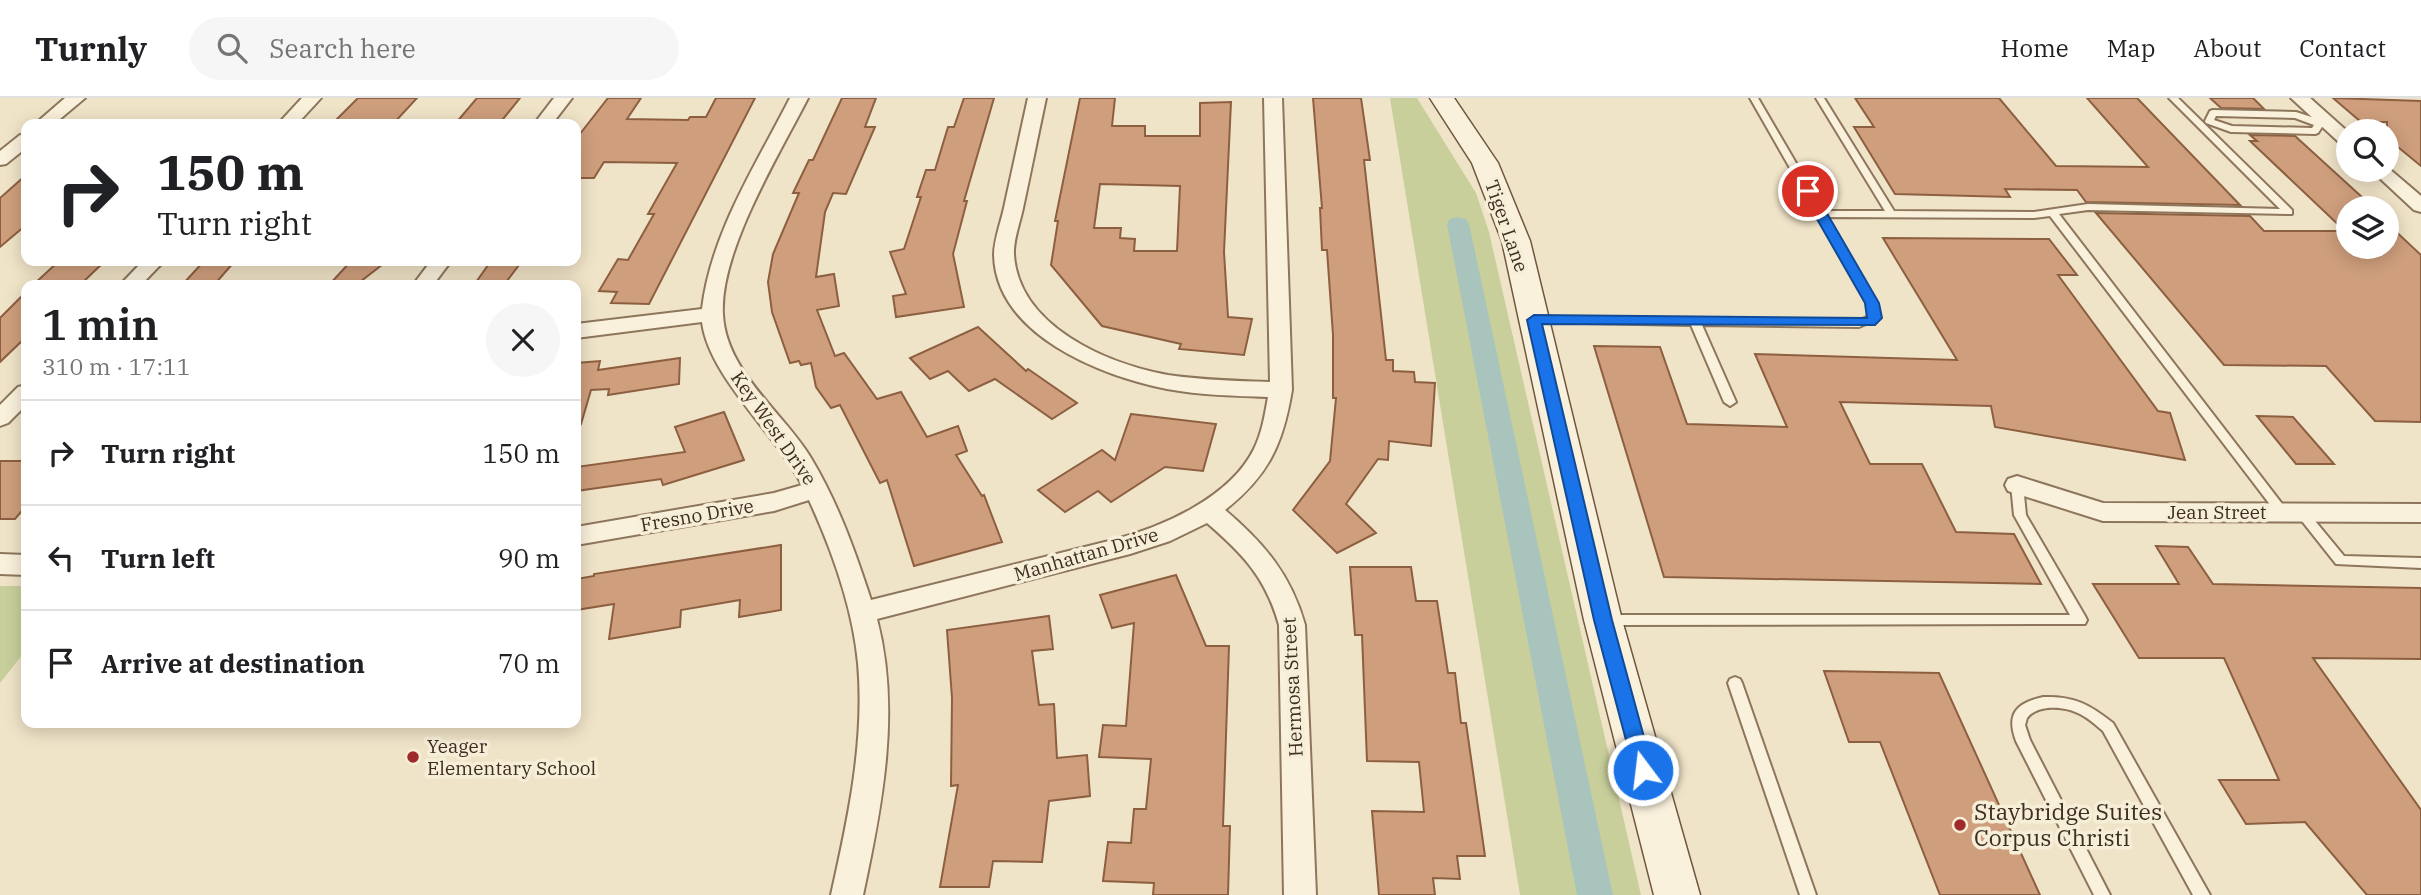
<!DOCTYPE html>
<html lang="en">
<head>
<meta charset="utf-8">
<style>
	body { margin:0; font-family:"IBM Plex Serif",serif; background:#f6f6f6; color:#202124; height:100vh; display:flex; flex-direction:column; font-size:26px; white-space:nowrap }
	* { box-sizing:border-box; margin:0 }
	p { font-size:23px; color:#757577 }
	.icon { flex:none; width:38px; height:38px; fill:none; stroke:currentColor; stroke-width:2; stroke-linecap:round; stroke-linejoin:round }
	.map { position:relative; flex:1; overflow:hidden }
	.panel { position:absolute; left:21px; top:182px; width:560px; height:448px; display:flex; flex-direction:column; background:#fff; border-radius:14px; box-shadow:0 4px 18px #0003 }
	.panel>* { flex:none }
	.guide { position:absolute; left:21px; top:21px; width:560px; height:147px; border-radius:14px; box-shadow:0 4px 18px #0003; background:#fff; color:#202124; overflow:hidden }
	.tools { position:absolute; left:2336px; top:21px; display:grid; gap:14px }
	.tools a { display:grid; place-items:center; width:63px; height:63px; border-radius:50%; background:#fff; box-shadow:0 4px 18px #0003; font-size:35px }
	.pin { position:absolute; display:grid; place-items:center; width:60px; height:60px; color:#fff; margin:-30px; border:4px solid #fff; border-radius:50%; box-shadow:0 2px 7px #0007 }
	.me { position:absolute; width:77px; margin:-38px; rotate:345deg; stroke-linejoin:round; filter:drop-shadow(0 0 5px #0008) }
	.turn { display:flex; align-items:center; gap:24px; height:147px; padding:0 21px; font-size:32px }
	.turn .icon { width:91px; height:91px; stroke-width:2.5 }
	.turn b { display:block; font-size:49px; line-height:60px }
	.round { display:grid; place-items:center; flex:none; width:74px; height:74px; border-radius:37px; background:#f6f6f6 }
	.head { display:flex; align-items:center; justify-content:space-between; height:119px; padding:0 21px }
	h1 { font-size:42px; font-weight:600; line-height:52px }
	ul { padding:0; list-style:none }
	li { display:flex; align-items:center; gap:21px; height:105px; padding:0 21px; border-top:2px solid #e0e0e0 }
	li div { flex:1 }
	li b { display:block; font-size:26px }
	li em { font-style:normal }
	header { display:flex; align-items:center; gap:42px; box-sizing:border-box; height:98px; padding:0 35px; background:#fff; border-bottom:2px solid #e0e0e0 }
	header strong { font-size:33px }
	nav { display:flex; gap:38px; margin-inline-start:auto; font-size:24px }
	.search { width:490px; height:63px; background:#f6f6f6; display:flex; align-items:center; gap:18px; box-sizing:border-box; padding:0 24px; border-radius:38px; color:#757577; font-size:26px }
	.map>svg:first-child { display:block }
</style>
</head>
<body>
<header>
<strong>Turnly</strong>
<div class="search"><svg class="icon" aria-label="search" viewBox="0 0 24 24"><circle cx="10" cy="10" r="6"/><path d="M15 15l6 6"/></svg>Search here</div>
<nav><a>Home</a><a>Map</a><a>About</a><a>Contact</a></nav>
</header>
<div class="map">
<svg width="2421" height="797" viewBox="0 0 2421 797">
	<rect width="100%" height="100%" fill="#f0e4c8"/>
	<g fill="#c9cf9b">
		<polygon points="1390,0 1417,0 1476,95 1489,134 1641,797 1520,797"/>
		<polygon points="0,488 26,488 26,552 0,585"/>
	</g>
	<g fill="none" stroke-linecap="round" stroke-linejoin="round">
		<polygon fill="#a9c4bc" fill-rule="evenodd" points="1458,119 1466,121 1469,126 1613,797 1577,797 1447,126 1450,121"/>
	</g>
	<g fill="#cf9f7d" stroke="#8d5f41" stroke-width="2" fill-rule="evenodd">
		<polygon points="358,0 417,0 393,26 332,26"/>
		<polygon points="477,0 520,0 499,26 455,26"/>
		<polygon points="608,0 641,0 627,21 688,22 690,19 706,19 716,0 755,0 649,206 611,205 617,194 599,193 618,161 628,162 654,116 648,116 677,65 604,64 594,80 576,80 576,41"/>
		<polygon points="842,0 876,0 865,29 875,29 846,96 833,95 825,114 816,179 834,176 839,208 817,212 835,258 844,255 877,301 901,294 927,339 958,328 967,353 956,357 982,398 984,397 1002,444 914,468 887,382 880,385 840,307 831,310 816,289 811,265 801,267 799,263 790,265 772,214 768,184 773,156 799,95 793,95 809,62 813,62"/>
		<polygon points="964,0 994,0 964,103 967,103 953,156 964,209 896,219 893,198 906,196 890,154 904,151 921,99 917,99 926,72 935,72 948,29 954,29"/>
		<path d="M 1080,0 L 1115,0 L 1112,28 L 1145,28 L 1145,38 L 1200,38 L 1200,5 L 1231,4 L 1224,154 L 1228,219 L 1252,221 L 1244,257 L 1179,251 L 1181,246 L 1102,228 L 1051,167 L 1058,123 L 1055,123 ZM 1100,86 L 1180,88 L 1177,153 L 1134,153 L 1135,141 L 1120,140 L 1121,130 L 1094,130 Z"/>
		<polygon points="1313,0 1361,0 1370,62 1364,62 1386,262 1393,262 1393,273 1414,274 1415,284 1435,285 1431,348 1389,343 1388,362 1378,361 1346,406 1376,435 1337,455 1293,412 1330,363 1336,300 1333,300 1333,237 1327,152 1322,152 1320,110 1322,110"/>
		<polygon points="1855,0 1999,0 2056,68 2148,69 2087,0 2137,0 2240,107 2086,104 2077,92 2005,91 2010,99 1895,96 1854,29 1874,29"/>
		<polygon points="2210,0 2253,0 2264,11 2221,10"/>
		<polygon points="2333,0 2421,3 2421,68 2387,40 2387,24 2361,24"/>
		<polygon points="2250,37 2295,38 2374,110 2348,110 2348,149 2387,149 2387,122 2394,128 2390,128 2421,157 2421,324 2375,323 2326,268 2224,267 2096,115 2250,118 2264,133 2345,133 2250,43 2257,43"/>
		<polygon points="26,77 26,127 0,149 0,100"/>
		<polygon points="1883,140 2049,141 2077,177 2058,177 2158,313 2170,315 2185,362 1995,329 1991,308 1840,304 1870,366 1922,366 1956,434 2014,436 2041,486 1664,479 1594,248 1660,249 1687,326 1787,329 1755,256 1957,262"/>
		<polygon points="59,163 105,163 80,187 33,187"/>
		<polygon points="204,163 235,163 214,187 182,187"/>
		<polygon points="351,163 387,163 356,187 329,187"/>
		<polygon points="491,163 522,163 504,187 474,187"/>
		<polygon points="26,194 26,239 0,264 0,220"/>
		<polygon points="978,229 1026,273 1028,271 1077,305 1052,321 995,281 969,293 948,273 930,281 910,260"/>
		<polygon points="680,260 679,286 608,297 609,291 591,292 581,326 576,325 576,265 600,263 598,272"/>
		<polygon points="724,314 744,362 663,387 661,381 576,393 576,369 685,354 675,329"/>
		<polygon points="1131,316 1216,326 1203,373 1165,369 1111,404 1098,393 1065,414 1038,392 1102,352 1115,362"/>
		<polygon points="2257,318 2293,319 2334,366 2296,366"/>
		<polygon points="0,363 26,363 26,408 15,421 0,421"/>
		<polygon points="781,447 781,512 739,519 740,502 681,512 680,529 609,541 614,506 576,512 576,481 594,478 594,476"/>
		<polygon points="2156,448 2188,449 2213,486 2421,490 2421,561 2313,560 2421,712 2421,797 2367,797 2305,724 2246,726 2219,682 2279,682 2224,560 2139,560 2093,486 2179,486"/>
		<polygon points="1350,469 1411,469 1416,503 1437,503 1448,575 1455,575 1461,625 1466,625 1485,758 1457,758 1460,781 1433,780 1435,797 1379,797 1372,713 1424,714 1419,664 1367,663 1362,537 1355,537"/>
		<polygon points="1176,477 1206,548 1229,548 1223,728 1230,728 1228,797 1153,797 1154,785 1103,783 1108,744 1131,745 1134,711 1146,711 1151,661 1099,659 1103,627 1126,628 1134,525 1112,530 1100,497"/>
		<polygon points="1049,518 1053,551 1032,553 1039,607 1054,606 1057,660 1087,657 1090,698 1049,703 1042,764 993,763 989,789 940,789 958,687 951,688 952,600 947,532"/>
		<polygon points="1824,573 1939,575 2040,797 1940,797 1880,644 1849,644"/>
	</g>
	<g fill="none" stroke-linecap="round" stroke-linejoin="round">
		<defs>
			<g id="lane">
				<polygon points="1750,0 1758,0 1824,113 1885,113 1816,0 1824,0 1894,113 2034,114 2088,106 2280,111 2169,0 2178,0 2292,112 2292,116 2088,112 2059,116 2286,411 2288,414 2286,417 2278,417 2050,118 2034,120 1827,119 1877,205 1880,220 1859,229 1702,227 1736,304 1730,308 1724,304 1691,227 1531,224 1530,222 1531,220 1535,219 1858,223 1869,218 1867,205"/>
				<path d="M 2213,12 L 2296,14 L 2333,26 L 2329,29 L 2322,29 L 2318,35 L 2315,36 L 2231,34 L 2206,25 L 2205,23 L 2210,13 ZM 2216,18 L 2295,20 L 2314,27 L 2312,30 L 2232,28 L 2214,22 Z"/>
				<polygon points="2017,383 2023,387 2026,417 2085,518 2087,522 2085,526 1607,527 1602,526 1600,522 1602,518 1607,517 2070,517 2014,417 2011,387"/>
				<polygon points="2302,411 2306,412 2344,458 2421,460 2421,470 2336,466 2298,418 2296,415"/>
				<polygon points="1735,579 1740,581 1742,585 1816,797 1800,797 1728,585 1730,581"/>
				<path d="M 2043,599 C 2074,598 2089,606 2113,625 L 2210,797 L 2193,797 L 2103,633 C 2096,627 2088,620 2080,616 C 2065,608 2038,606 2027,620 L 2025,627 L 2030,642 L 2110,797 L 2094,797 L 2016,643 C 2006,616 2016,605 2043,599 Z"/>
			</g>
			<g id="street">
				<polygon points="65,0 85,0 54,26 35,26"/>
				<polygon points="302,0 321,0 297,26 278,26"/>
				<polygon points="554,0 572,0 552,26 534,26"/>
				<path d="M 790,0 L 808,0 C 779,57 719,154 723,217 C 726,274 784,315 811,360 C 838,405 855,453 871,502 L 1113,442 C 1162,429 1230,400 1254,351 C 1262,335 1265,316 1268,299 C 1235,298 1200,297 1167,291 C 1101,278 996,237 994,157 C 994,142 1001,124 1004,110 C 1012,73 1020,37 1028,0 L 1046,0 C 1038,37 1031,73 1023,110 C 1020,125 1013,142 1014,157 C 1019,229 1108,266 1168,277 C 1202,282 1236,283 1270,284 L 1264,0 L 1282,0 L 1292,292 C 1283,346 1269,377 1225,412 C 1264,445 1291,477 1305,527 L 1316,797 L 1284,797 L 1279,527 C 1266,480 1243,456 1207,425 L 1170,443 L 1130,456 L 877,521 C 901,612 882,708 863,797 L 831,797 C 848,721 865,643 858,565 C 853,511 832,452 809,402 L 774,413 L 576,447 L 576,429 L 774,395 L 802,387 C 776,336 709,279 702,224 L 576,240 L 576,226 L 702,211 C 711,135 756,67 790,0 Z"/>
				<polygon points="2291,0 2310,0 2348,34 2348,48 2342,47"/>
				<polygon points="26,36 26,50 6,66 0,67 0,53 20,37"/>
				<polygon points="2387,69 2421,98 2421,114 2414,112 2371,72 2387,72"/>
				<polygon points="143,163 164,163 141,187 120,187"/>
				<polygon points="431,163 451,163 433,187 413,187"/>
				<polygon points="26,287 26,307 8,325 0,328 0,307 18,289"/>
				<polygon points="2017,378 2103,405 2421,406 2421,424 2103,423 2008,393 2005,387 2008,381"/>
				<polygon points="0,456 26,457 26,477 0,476"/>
			</g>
			<polygon id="secondary" points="1430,0 1454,0 1498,65 1530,143 1622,522 1700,797 1654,797 1584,522 1502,143 1472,65"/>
		</defs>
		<use href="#lane" stroke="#8d765c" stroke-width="4"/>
		<use href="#street" stroke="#8d765c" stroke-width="4"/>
		<use href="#secondary" stroke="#6f573f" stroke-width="3"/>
		<use href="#lane" fill="#faf1dc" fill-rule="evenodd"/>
		<use href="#street" fill="#faf1dc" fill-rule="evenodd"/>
		<use href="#secondary" fill="#faf1dc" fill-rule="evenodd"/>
	</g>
	<polygon fill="#1a73e8" stroke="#114b97" stroke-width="2" points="1808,89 1814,93 1879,205 1882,220 1875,227 1542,226 1612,522 1653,672 1650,678 1643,680 1636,678 1634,672 1594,522 1527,222 1534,217 1867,220 1865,205 1801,93"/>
	<g fill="#9e2a2b" stroke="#f7eed8" stroke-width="2.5">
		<circle cx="413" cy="659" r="7"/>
		<circle cx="1960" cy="727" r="7"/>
	</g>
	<g text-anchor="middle" stroke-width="7" stroke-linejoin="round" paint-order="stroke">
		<g font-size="19" fill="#3d2e20" stroke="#f7eed8">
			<text transform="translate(1507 128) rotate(71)" y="7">Tiger Lane</text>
			<text transform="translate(774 330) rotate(55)" y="7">Key West Drive</text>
			<text x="2217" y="421">Jean Street</text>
			<text transform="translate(697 417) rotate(-10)" y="7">Fresno Drive</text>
			<text transform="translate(1086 456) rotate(-16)" y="7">Manhattan Drive</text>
			<text transform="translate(1292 589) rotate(-93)" y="7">Hermosa Street</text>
		</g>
		<g font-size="19" fill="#3d2e20" stroke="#f7eed8" text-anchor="start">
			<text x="427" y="655">Yeager<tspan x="427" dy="22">Elementary School</tspan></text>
		</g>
		<g font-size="23" fill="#3d2e20" stroke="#f7eed8" text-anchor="start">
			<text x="1974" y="722">Staybridge Suites<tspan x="1974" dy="26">Corpus Christi</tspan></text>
		</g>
	</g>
</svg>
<div class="tools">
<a><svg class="icon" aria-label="search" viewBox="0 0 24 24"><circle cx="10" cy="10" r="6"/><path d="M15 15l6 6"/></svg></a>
<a><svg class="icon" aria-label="layers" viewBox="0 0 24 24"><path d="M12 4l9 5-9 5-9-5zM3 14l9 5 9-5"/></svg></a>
</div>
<div class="pin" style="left:1808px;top:93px;background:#d93025"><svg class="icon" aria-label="arrive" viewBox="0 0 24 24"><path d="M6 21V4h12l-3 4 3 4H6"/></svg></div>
<svg class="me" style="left:1643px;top:672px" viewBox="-20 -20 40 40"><circle r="17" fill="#1a73e8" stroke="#fff" stroke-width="3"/><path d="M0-11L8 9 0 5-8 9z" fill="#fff"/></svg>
<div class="guide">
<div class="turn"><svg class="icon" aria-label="right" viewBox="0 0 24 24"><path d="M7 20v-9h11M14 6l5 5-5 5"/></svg><div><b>150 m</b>Turn right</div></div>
</div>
<section class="panel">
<div class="head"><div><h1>1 min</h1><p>310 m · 17:11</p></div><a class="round"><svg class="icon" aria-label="close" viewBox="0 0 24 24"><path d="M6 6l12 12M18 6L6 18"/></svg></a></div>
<ul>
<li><svg class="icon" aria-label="right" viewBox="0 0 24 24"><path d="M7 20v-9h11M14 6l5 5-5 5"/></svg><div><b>Turn right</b></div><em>150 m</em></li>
<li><svg class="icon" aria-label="left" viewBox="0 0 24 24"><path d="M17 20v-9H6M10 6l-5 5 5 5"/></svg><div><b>Turn left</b></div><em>90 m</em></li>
<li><svg class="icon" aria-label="arrive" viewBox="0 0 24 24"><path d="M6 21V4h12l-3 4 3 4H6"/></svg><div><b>Arrive at destination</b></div><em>70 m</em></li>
</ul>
</section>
</div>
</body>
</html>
